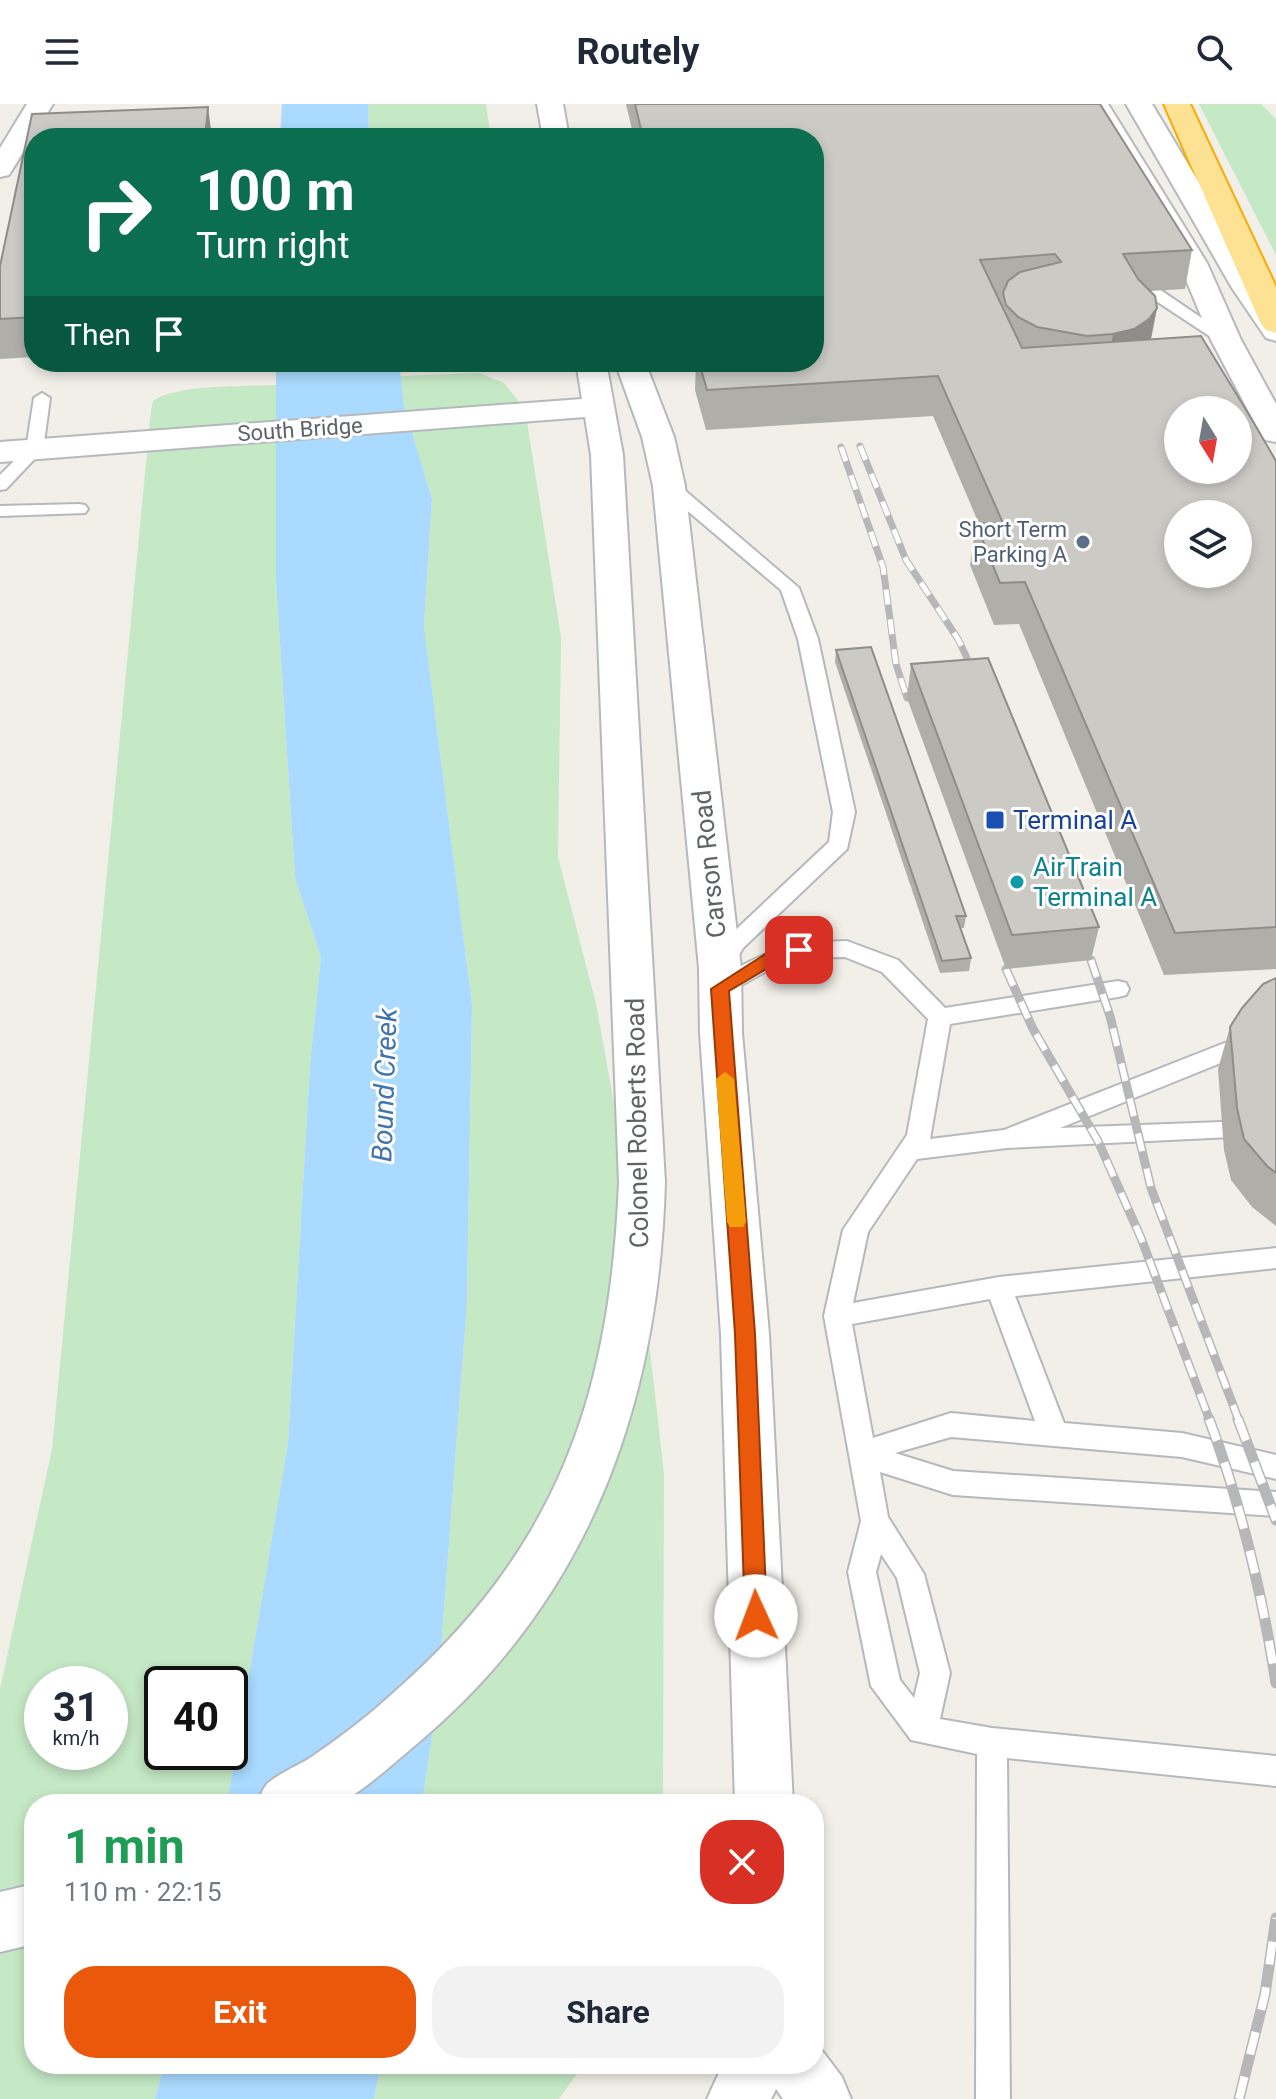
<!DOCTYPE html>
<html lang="en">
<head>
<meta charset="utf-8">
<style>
	body { margin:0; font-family:Roboto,sans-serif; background:#f2f2f3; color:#1f2937; height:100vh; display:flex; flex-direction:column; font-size:30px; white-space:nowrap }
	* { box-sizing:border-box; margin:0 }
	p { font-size:26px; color:#747a83 }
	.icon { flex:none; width:44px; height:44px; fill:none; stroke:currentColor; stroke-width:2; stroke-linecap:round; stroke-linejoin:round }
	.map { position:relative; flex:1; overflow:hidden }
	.panel { position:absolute; left:24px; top:1690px; width:800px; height:280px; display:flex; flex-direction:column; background:#fff; border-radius:32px; box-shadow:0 4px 12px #0003 }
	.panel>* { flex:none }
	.top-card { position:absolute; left:24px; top:24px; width:800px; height:244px; border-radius:32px; box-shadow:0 4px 12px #0003; background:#0b6e4f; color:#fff; overflow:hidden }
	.needle { width:52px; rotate:169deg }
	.fabs { position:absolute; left:1164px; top:292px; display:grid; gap:16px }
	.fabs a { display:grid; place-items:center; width:88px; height:88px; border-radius:50%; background:#fff; box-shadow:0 4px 12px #0003; font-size:40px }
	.speed { position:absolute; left:24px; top:1562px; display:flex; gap:16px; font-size:40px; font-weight:700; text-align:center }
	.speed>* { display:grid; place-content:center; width:104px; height:104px; border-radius:50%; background:#fff; box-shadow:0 4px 12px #0003; line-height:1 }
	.speed small { font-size:20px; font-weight:400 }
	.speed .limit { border:4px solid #111; border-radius:12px; background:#fff; color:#111 }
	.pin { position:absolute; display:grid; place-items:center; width:68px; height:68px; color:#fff; margin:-34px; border-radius:16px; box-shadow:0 4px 12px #0006 }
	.me { position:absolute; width:88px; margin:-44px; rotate:358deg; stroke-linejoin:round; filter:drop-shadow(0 0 6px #0008) }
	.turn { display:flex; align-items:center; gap:28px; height:168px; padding:0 40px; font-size:36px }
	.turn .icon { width:104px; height:104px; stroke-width:2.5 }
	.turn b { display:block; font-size:56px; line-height:68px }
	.then { display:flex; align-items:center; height:76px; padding:0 40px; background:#0003; gap:16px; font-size:30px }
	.round { display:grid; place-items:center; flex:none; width:84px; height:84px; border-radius:32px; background:#f2f2f3 }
	.headline { display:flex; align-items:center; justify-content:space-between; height:136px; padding:0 40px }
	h1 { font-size:48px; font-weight:700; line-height:60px; color:#1e9e55 }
	.action { display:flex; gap:16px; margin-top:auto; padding:16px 40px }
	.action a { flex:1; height:92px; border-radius:32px; background:#ea580c; color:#fff; font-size:32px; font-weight:700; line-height:92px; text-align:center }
	.action a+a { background:#f2f2f3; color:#1f2937 }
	header { display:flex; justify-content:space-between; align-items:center; height:104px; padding:0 40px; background:#fff; font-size:36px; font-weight:700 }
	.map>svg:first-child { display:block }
</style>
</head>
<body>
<header><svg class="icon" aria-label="menu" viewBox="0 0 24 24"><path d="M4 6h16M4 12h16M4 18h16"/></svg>Routely<svg class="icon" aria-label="search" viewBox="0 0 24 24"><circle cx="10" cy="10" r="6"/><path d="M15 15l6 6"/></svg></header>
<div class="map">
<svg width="1276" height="1995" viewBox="0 0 1276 1995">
	<rect width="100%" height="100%" fill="#f1efe8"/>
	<g fill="#c5e8c5" fill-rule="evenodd">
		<polygon points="368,0 486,0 491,34 369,34"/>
		<polygon points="1199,0 1261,0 1276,15 1276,151"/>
		<polygon points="479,269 504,279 525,305 561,533 558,753 596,900 635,1115 664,1370 663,1700 422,1700 437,1599 467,1198 472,901 424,522 432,395 404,301 400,272"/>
		<path d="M 278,281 L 276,477 L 295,774 L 321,853 L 310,960 L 288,1339 L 227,1700 L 34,1700 L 34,1960 L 164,1960 L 155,1995 L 0,1995 L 0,1585 L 52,1345 L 151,307 L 153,297 C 179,279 246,283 278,281 ZM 42,1580 L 110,1580 L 110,1648 L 42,1648 ZM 162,1580 L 230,1580 L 230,1648 L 162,1648 Z"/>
		<polygon points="381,1960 584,1960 559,1995 374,1995"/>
	</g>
	<g fill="#aadaff">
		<polygon points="282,0 368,0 369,34 280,34"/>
		<polygon points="276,258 399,258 404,301 432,395 424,522 472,901 467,1198 437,1599 422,1700 227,1700 288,1339 310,960 321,853 295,774 276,477"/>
		<polygon points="164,1960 381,1960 374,1995 155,1995"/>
	</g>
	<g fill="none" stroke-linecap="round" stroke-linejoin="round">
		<defs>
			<g id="service">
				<polygon points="1150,181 1156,183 1234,236 1226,241 1220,239 1144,189 1142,186"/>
				<polygon points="42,289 50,294 43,346 6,385 0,386 0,371 26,345 34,294"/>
				<polygon points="669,377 675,378 799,484 818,535 855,708 847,745 743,844 729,868 713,868 710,862 727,834 829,738 833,708 798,535 781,486 663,386 660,382 663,378"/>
				<polygon points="79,400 85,401 88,405 85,409 0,412 0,402"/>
				<path d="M 847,837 L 898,856 L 945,904 L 1118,877 L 1126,879 L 1129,885 L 1126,891 L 1118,893 L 950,920 L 930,1035 L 1004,1026 L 1222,940 L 1230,937 L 1238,940 L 1242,946 L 1238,952 L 1060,1024 L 1222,1018 L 1231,1021 L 1234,1027 L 1231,1033 L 1007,1044 L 917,1055 L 868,1128 L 853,1199 L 999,1173 L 1276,1144 L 1276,1164 L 1015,1192 L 1064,1319 L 1182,1329 L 1276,1351 L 1276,1375 L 1182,1353 L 951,1333 L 895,1349 L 953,1367 L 1276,1388 L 1276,1412 L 953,1391 L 880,1368 L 888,1413 L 924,1470 L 950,1569 L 940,1615 L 992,1624 L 1276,1652 L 1276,1682 L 1007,1654 L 1010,1995 L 976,1995 L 977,1650 L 911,1636 L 871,1582 L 848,1468 L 861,1417 L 824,1212 L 843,1126 L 907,1031 L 928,915 L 882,868 L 845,853 L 799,854 L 781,859 L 720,893 L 712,891 L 709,885 L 712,879 C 768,846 781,839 847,837 ZM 990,1195 L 1035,1317 L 951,1309 L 873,1334 L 852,1220 ZM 881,1450 L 897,1474 L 920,1569 L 914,1594 L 900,1576 L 876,1468 Z"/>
			</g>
			<polygon id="minor" points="1082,0 1108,0 1207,159 1241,236 1276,300 1276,338 1265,336 1260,329 1211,236 1179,159"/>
			<g id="tertiary">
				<polygon points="27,0 53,0 9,71 0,73 0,44"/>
				<polygon points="537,0 563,0 569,34 543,34"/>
				<polygon points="1126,0 1152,0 1276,207 1276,237 1266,234 1232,184"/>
				<path d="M 576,258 L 606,258 L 623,351 L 665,1078 C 659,1298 591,1493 419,1638 C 402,1652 355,1695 336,1700 C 316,1705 280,1700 257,1700 C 260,1693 263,1684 268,1679 C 280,1669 297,1662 310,1654 C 338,1635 366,1614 391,1591 C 557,1446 610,1294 619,1078 L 591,351 L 585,313 L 0,358 L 0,338 L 582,295 Z"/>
				<polygon points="615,258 645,258 674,333 685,382 741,864 742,929 769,1230 793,1700 735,1700 721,1230 700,929 699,864 653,382 642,333"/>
				<polygon points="34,1780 34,1840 0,1848 0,1788"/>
				<polygon points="814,1936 842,1973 851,1995 783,1995 776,1985 771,1995 707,1995 723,1960 814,1960"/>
			</g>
			<polygon id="motorway" points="1164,0 1190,0 1276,183 1276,229 1266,226 1261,220"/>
		</defs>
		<use href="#service" stroke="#b5b8bc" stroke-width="4"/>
		<use href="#minor" stroke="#b5b8bc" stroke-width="4"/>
		<use href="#tertiary" stroke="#b5b8bc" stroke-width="4"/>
		<use href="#motorway" stroke="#f9ab00" stroke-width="4"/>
		<use href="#service" fill="#fff" fill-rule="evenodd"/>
		<use href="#minor" fill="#fff" fill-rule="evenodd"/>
		<use href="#tertiary" fill="#fff" fill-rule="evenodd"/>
		<use href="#motorway" fill="#fde293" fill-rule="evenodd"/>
		<defs>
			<g id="rail-far2">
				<polyline points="860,342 906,456 958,535 978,577"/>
				<polyline points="841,343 883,463 896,560 907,594"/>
			</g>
			<g id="rail-far1">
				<polyline points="1091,856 1110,912 1151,1084 1239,1317"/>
				<polyline points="1006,865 1033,925 1098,1037 1141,1134 1210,1317"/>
			</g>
			<g id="rail">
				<path d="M 1209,1315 C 1241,1400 1262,1489 1276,1579"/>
				<polyline points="1238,1315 1276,1416"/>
				<polyline points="1239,1995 1265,1890 1276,1814"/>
			</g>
		</defs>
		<use href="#rail-far2" stroke="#b6b7b8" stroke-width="7"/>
		<use href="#rail-far1" stroke="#b6b7b8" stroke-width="9"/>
		<use href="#rail" stroke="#b6b7b8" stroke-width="11"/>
		<use href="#rail-far2" stroke="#fff" stroke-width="5" stroke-dasharray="15" stroke-linecap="butt"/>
		<use href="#rail-far1" stroke="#fff" stroke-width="6" stroke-dasharray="18" stroke-linecap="butt"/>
		<use href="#rail" stroke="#fff" stroke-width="8" stroke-dasharray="23" stroke-linecap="butt"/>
	</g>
	<g fill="#afaea9">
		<polygon points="626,0 1100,0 1192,146 1185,185 1150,187 1157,204 1151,236 1276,357 1276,865 1164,871 1019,520 994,521 970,461 976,420 979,420 933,312 706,326 695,286 696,258 814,258 814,34 634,34"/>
		<polygon points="34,34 34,253 0,255 0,162"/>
		<polygon points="92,258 161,258 93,261"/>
		<polygon points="836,546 966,812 964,824 960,824 971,854 969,867 940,869 835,558"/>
		<polygon points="911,560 1099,823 1091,856 1006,865 907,594"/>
		<polygon points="1276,874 1276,1122 1252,1103 1231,1076 1224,1046 1218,965 1230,923"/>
	</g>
	<g fill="#8f8d8a">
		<polygon points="208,3 212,34 205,34"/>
		<polygon points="1157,204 1149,243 1106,270 1113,230"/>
	</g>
	<g fill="#cccac5" stroke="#8f8d8a" stroke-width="2" fill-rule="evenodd">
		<path d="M 635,0 L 1100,0 L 1192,146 L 1123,150 L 1138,175 L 1155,192 L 1157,204 L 1149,215 L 1134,225 L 1113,230 L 1087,232 L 1037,223 L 1018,213 L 1006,201 L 1003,189 L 1008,177 L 1020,168 L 1061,158 L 1055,150 L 980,156 L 1022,244 L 1201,232 L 1251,314 L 1276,357 L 1276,823 L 1175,829 L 1025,478 L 1000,479 L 976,420 L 1003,419 L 938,272 L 707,286 L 699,258 L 814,258 L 814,34 L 643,34 ZM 1178,306 L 1238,306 L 1238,366 L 1178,366 ZM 1178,410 L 1238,410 L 1238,470 L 1178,470 Z"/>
		<polygon points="208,3 205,34 34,34 34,213 0,215 0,162 32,10"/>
		<polygon points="871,543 966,812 956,812 971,854 942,857 836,546"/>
		<polygon points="988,554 1099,823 1012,831 911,560"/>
		<polygon points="1276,874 1276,1069 1267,1062 1244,1035 1237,1004 1230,923 1242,904 1263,880"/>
	</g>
	<polygon fill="#ea580c" stroke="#983908" stroke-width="2" points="799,840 808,846 805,851 778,858 729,887 755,1230 767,1512 764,1519 756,1522 749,1519 745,1512 735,1230 711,885 767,849"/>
	<polygon fill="#f59e0b" points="725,968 734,975 746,1118 743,1123 730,1123 727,1118 716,975"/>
	<circle fill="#5c6f8a" stroke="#fff" stroke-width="3" cx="1083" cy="438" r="8"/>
	<rect fill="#1a4fb4" stroke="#fff" stroke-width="3" x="985" y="706" width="20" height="20" rx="4"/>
	<circle fill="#0f9aa8" stroke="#fff" stroke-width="3" cx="1017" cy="778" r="8"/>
	<g text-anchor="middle" stroke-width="6" stroke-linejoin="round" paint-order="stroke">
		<g font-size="22" fill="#5f6368" stroke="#fff">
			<text transform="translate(300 325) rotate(-4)" y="8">South Bridge</text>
		</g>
		<g font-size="22" fill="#4e5e75" stroke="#fff" text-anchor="end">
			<text x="1067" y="433">Short Term<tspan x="1067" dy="25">Parking A</tspan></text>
		</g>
		<g font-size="26" fill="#164399" stroke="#fff" text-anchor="start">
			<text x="1013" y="725">Terminal A</text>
		</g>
		<g font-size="26" fill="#5f6368" stroke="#fff">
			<text transform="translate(709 760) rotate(-96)" y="9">Carson Road</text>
			<text transform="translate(637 1019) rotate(-91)" y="9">Colonel Roberts Road</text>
		</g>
		<g font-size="26" fill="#0d838f" stroke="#fff" text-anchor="start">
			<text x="1033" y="772">AirTrain<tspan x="1033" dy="30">Terminal A</tspan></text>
		</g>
		<g font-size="28" font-style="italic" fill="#4174aa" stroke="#fff">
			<text transform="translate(384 981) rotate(-88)" y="10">Bound Creek</text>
		</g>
	</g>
</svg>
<div class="fabs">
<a><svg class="needle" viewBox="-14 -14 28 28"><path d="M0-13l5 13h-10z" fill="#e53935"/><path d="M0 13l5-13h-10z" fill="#747a83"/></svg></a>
<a><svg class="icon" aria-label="layers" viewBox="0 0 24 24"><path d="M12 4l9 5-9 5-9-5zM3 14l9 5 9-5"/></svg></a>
</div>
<div class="speed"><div>31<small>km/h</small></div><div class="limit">40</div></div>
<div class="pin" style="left:799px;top:846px;background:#d93025"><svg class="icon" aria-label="arrive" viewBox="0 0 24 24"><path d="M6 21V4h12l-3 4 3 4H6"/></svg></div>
<svg class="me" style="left:756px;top:1512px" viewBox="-20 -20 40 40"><circle r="19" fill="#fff"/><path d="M0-13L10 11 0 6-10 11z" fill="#ea580c"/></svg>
<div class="top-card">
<div class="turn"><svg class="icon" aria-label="right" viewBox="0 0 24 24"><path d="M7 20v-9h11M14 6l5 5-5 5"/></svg><div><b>100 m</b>Turn right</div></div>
<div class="then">Then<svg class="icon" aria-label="arrive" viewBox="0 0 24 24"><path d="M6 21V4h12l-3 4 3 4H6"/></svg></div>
</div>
<section class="panel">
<div class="headline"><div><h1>1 min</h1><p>110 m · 22:15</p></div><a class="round" style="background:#d93025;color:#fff"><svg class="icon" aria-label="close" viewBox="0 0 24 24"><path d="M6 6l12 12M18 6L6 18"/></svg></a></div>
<div class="action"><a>Exit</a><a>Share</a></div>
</section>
</div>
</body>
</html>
